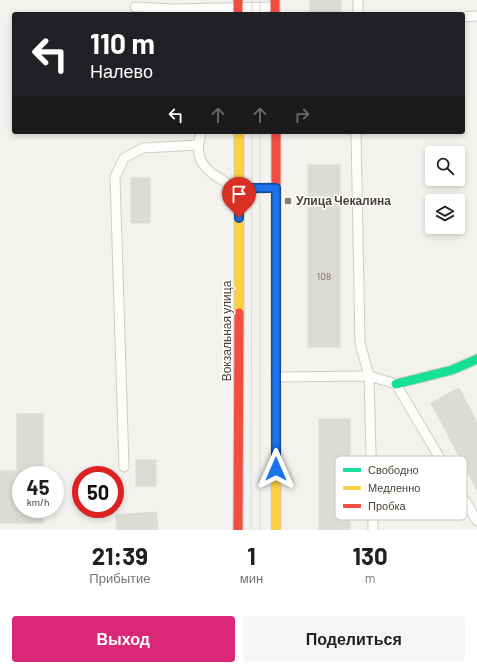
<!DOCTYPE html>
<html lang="ru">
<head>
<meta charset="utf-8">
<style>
	body { margin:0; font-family:Barlow,sans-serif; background:#f6f6f6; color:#202124; height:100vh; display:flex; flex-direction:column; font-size:15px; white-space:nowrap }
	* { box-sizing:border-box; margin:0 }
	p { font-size:13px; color:#757577 }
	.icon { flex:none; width:22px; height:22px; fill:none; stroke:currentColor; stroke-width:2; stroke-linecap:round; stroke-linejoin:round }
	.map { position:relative; height:530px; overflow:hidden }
	.sheet { display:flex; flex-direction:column; background:#fff; flex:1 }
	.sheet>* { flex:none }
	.hud { position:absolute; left:12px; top:12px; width:453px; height:122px; border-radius:4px; box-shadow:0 2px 6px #0003; background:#202124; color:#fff; overflow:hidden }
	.fabs { position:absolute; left:425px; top:146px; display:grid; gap:8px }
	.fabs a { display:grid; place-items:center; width:40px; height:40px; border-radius:4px; background:#fff; box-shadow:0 2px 6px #0003; font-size:20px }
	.speed { position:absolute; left:12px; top:466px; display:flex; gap:8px; font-size:20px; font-weight:700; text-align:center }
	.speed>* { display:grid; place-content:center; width:52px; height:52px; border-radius:50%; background:#fff; box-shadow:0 2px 6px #0003; line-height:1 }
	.speed small { font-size:10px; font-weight:400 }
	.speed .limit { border:6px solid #d22; background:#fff; color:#111 }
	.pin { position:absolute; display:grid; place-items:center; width:34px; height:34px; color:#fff; margin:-41px -17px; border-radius:50% 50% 50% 0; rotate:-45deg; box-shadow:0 0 4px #0007 }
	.pin .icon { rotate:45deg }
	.me { position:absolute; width:44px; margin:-22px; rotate:0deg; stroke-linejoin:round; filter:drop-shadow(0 0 3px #0008) }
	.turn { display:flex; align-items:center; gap:14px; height:84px; padding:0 12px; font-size:18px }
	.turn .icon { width:52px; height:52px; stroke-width:2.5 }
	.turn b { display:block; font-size:28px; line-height:34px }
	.lanes { display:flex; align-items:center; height:38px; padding:0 12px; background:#0003; justify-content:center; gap:20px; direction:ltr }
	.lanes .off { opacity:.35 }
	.eta { display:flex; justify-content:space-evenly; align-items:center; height:68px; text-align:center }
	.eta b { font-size:24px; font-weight:700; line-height:28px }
	.action { display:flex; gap:8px; margin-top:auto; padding:8px 12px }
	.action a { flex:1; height:46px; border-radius:4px; background:#db2777; color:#fff; font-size:16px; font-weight:700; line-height:46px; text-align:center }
	.action a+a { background:#f6f6f6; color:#202124 }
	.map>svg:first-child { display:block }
</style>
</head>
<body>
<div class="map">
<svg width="477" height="530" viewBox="0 0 477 530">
	<rect width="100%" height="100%" fill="#f3f2ee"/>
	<g fill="#dddbd6" stroke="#dcd9d4">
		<rect x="310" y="0" width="31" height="14"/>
		<rect x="308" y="165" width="32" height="182"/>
		<rect x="131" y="178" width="19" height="45"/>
		<polygon points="459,388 477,422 477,490 431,403"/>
		<polygon points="17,414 43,414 43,475 21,475 21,509 43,509 43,523 0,523 0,471 17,471"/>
		<rect x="319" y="419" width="31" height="111"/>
		<rect x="136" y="460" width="20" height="26"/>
		<polygon points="156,512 158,530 117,530 116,515"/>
	</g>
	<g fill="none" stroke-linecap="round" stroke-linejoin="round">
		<defs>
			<g id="lane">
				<polyline points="358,0 358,14"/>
				<polyline points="135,7 173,9 275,7"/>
				<polyline points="463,17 477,16"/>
				<path d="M 201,132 C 195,154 199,166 219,178 C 225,182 231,186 238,187 C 250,190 264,188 275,187"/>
				<polyline points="356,132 360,343 369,376 373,530"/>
				<polyline points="275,377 369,376 396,384 477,521"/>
				<polyline points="124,467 115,177 124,158 143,148 198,145"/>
			</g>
			<polyline id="fast" points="396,384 452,370 477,359"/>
			<g id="slow">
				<polyline points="276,248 276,530"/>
				<polyline points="239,313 239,132"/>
			</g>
			<g id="jam">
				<polyline points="238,0 238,14"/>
				<polyline points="275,0 275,14"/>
				<polyline points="276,132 276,248"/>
				<polyline points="238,530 239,313"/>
			</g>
		</defs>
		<use href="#lane" stroke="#d0cdc8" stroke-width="11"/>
		<use href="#fast" stroke="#d3cfc5" stroke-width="11"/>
		<use href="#slow" stroke="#d3cfc5" stroke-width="11"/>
		<use href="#jam" stroke="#d3cfc5" stroke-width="11"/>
		<use href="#lane" stroke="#fdfdfc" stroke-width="9"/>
		<use href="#fast" stroke="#16e098" stroke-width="9"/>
		<use href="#slow" stroke="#ffcf43" stroke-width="9"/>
		<use href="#jam" stroke="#f24e42" stroke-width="9"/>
		<g stroke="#dbdbda" stroke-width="1">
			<polyline points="252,0 252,14"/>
			<polyline points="260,0 260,14"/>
			<polyline points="260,132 260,530"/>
			<polyline points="251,530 252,132"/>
		</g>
	</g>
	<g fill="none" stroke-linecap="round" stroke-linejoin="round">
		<defs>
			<polyline id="route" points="239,218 239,188 276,188 276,469"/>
		</defs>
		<use href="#route" stroke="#114b97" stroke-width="10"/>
		<use href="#route" stroke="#1a73e8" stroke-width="7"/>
	</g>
	<rect fill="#868078" stroke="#fff" stroke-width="1.5" x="284" y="197" width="8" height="8" rx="2"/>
	<g text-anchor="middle" stroke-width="3" stroke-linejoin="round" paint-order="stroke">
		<g font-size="10" fill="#716a60">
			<text x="324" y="280">108</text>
		</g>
		<g font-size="12" font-weight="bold" fill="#4c4338" stroke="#fff" text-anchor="start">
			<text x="296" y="205">Улица Чекалина</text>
		</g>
		<g font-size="12" fill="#4c4338" stroke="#fff">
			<text transform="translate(227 331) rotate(-90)" y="4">Вокзальная улица</text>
		</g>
	</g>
	<rect x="335" y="456" width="132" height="64" rx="6" fill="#fff" stroke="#c9c7c3" stroke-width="1"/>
	<rect x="343" y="468" width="18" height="4" fill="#16e098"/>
	<rect x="343" y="486" width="18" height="4" fill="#ffcf43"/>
	<rect x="343" y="504" width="18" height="4" fill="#f24e42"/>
	<g font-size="11" fill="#4c4338">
		<text x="368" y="474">Свободно</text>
		<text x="368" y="492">Медленно</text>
		<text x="368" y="510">Пробка</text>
	</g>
</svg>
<div class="fabs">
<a><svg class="icon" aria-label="search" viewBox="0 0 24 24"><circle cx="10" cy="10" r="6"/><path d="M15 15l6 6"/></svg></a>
<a><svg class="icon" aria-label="layers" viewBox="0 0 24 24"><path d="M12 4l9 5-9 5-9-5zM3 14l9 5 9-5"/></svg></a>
</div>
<div class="speed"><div>45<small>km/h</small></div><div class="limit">50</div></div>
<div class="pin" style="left:239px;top:218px;background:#d93025"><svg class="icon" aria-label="arrive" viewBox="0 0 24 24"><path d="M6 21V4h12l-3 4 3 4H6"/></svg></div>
<svg class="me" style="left:276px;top:469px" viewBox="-20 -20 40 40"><path d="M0-17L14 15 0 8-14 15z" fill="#1a73e8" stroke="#fff" stroke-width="4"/></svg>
<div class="hud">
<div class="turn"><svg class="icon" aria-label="left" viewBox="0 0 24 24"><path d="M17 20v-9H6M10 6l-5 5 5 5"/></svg><div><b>110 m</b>Налево</div></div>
<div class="lanes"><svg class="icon" aria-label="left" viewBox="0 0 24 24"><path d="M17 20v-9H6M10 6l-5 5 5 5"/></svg><svg class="icon off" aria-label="ahead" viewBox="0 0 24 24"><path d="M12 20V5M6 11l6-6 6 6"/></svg><svg class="icon off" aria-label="ahead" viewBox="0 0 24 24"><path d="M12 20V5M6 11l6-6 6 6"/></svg><svg class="icon off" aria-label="right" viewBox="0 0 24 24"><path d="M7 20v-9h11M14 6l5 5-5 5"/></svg></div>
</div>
</div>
<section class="sheet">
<div class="eta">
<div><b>21:39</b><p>Прибытие</p></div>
<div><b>1</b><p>мин</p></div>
<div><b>130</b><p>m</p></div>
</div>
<div class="action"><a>Выход</a><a>Поделиться</a></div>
</section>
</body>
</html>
